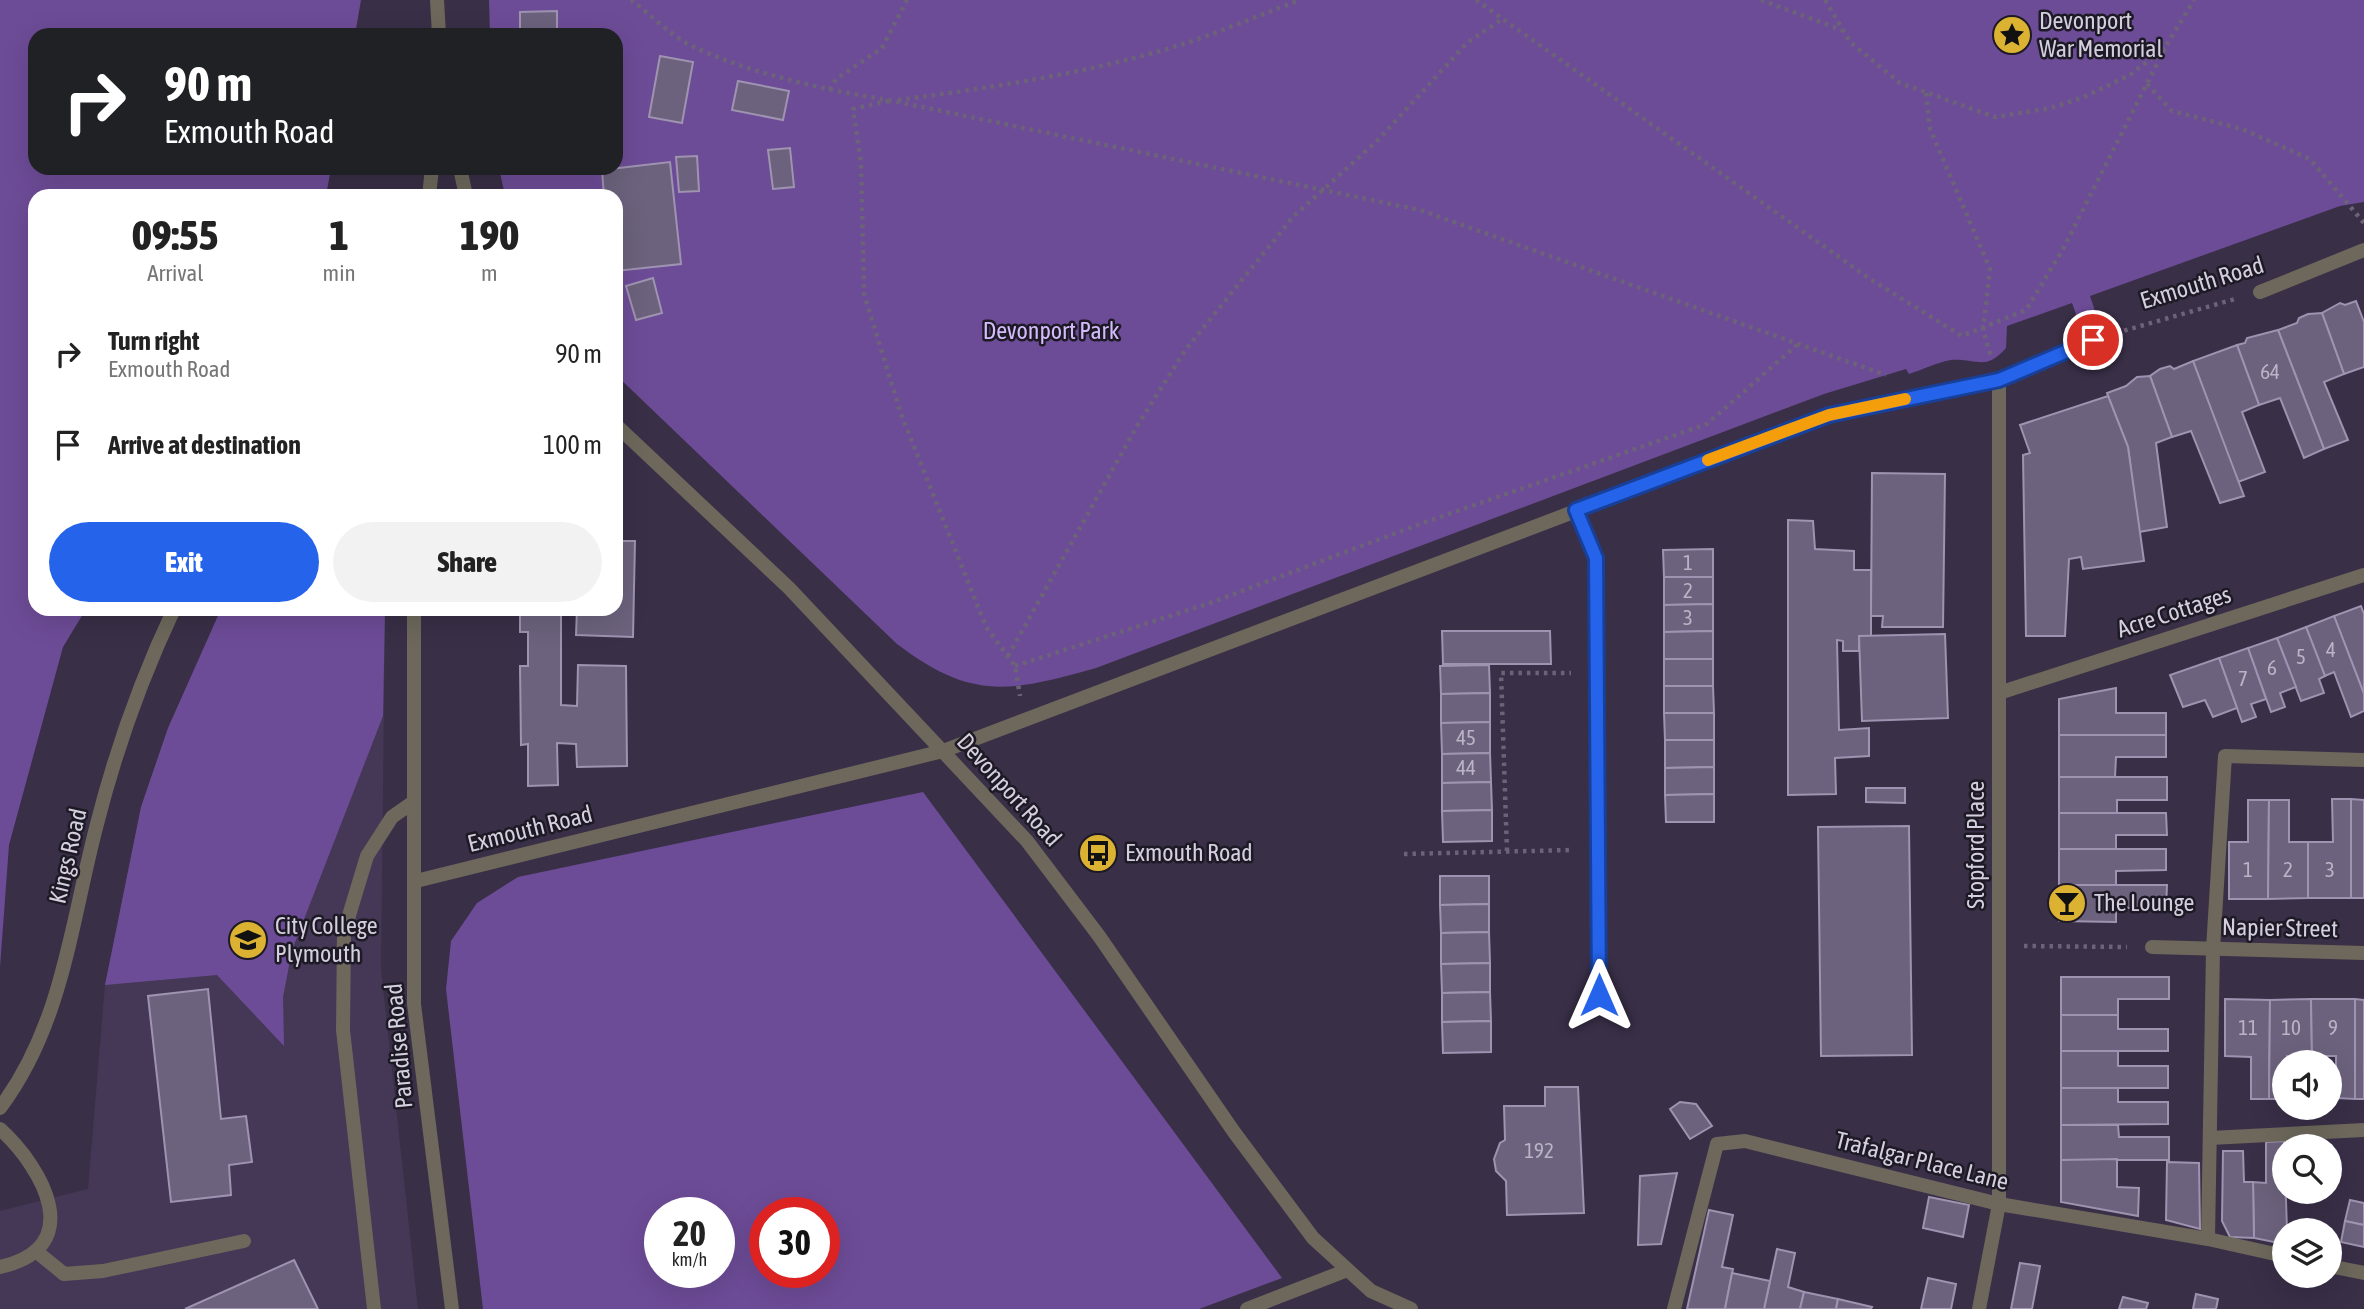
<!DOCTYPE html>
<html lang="en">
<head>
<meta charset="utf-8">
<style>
	body { margin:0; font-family:"Asap Condensed",sans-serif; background:#f2f2f2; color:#222; height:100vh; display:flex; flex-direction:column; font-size:26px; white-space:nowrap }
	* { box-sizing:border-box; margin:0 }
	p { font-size:23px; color:#767676 }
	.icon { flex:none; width:38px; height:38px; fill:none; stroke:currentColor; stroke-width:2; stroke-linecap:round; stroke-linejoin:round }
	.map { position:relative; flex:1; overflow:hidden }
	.side { position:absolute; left:28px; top:189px; width:595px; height:427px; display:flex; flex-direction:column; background:#fff; border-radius:21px; box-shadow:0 7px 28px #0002 }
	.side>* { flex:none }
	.guide { position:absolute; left:28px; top:28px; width:595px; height:147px; border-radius:21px; box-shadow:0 7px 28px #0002; background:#202124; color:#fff; overflow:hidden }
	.buttons { position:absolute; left:2272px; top:1050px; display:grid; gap:14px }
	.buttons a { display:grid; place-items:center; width:70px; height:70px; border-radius:50%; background:#fff; box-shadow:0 7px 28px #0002; font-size:35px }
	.speed { position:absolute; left:644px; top:1197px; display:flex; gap:14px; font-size:35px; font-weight:700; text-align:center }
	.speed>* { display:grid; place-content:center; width:91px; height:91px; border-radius:50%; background:#fff; box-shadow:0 7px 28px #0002; line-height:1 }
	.speed small { font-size:18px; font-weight:400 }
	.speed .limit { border:10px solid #d22; background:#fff; color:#111 }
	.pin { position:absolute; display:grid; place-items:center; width:60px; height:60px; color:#fff; margin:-30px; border:4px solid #fff; border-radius:50%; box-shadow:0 2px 7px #0007 }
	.me { position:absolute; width:77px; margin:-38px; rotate:0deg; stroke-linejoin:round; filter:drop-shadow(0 0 5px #0008) }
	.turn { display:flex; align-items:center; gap:24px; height:147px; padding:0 21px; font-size:32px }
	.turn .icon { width:91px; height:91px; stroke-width:2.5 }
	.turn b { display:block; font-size:49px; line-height:60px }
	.eta { display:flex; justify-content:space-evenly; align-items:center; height:119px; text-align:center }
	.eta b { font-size:42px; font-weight:800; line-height:49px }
	.primary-button { display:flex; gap:14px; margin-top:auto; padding:14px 21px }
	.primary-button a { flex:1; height:80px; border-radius:42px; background:#2563eb; color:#fff; font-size:28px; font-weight:800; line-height:80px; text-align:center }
	.primary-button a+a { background:#f2f2f2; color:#222 }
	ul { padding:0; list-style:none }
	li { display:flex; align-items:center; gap:21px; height:91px; padding:0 21px }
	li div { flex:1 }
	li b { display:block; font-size:26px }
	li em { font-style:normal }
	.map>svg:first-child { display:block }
</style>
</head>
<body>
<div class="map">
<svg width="2364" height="1309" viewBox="0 0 2364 1309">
	<rect width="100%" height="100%" fill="#392f47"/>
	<polygon fill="#443856" points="221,609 385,609 381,969 418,1309 0,1309 0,1211 88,1189 105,985 141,807 168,728"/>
	<g fill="#6d4c97" fill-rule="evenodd">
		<polygon points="0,0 361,0 355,35 35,35 35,168 331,168 326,196 35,196 35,609 86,609 63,647 9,845 0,967"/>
		<path d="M 489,0 L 2364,0 L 2364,202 L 2340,206 L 2090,296 L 2098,320 L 2081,328 L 2072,303 L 2007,326 L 2006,348 C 1985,372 1977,358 1951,360 C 1938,362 1922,370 1909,374 L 1906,369 L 1824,394 L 1096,668 C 1010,692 972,701 897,644 L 616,375 L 616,196 L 505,196 L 499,168 L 616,168 L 616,35 L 490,35 Z"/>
		<polygon points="221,609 385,609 383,716 292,950 283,997 284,1046 217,975 105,985 141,807 168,728"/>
		<path d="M 923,792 L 1282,1278 L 1199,1309 L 483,1309 L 446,989 L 451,941 L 477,903 L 518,877 ZM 660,1213 L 719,1213 L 719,1272 L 660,1272 ZM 765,1213 L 824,1213 L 824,1272 L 765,1272 Z"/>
	</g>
	<g fill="#6c627d" stroke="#9e93b0" stroke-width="2">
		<polygon points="557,11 557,35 520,35 520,12"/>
		<polygon points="660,56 693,62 682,123 649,117"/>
		<polygon points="738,81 789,91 783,120 732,110"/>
		<polygon points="790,148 794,187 773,189 768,150"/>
		<polygon points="697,156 699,191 679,192 676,157"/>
		<polygon points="670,162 681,264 616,271 616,196 604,196 602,170"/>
		<polygon points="653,278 662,313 636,320 626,286"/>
		<polygon points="2356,301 2364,322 2364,367 2344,374 2322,313 2340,303 2345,305"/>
		<polygon points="2322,313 2344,374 2324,382 2348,440 2324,449 2278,330 2297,323 2299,318 2308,314"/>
		<polygon points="2278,330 2324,449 2304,458 2280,398 2259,405 2237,345 2245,343 2247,338"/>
		<polygon points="2237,345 2259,405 2242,412 2265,472 2238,482 2193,361"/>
		<polygon points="2193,361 2244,496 2220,503 2191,431 2172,437 2150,376 2160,369 2170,366 2174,369"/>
		<polygon points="2150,376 2172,437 2156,443 2167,527 2139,532 2128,447 2107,393 2126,386 2137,377"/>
		<polygon points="2108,396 2128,447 2144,561 2083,569 2081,557 2069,559 2065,636 2026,636 2023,455 2030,453 2020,425"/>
		<polygon points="1872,473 1945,474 1943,627 1882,627 1883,616 1871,616"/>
		<polygon points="1788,520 1813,521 1815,549 1854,551 1854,570 1871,570 1871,636 1859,636 1859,651 1843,651 1843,641 1837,640 1839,730 1869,728 1869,756 1835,758 1836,794 1788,795"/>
		<polygon points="616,541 635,541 633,637 576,635 577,609 616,609"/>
		<polygon points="1713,549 1713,577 1664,577 1663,550"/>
		<polygon points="1664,577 1713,577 1713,604 1664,605"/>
		<polygon points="1713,604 1713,631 1664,632 1664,605"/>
		<polygon points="2361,606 2364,614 2364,694 2334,616"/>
		<polygon points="520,609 561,609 561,705 577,706 578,665 626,666 627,766 577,767 576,744 557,743 558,785 528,786 528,744 521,745 520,666 528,666 528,632 520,632"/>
		<polygon points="2334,616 2364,694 2364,711 2351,717 2334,672 2325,676 2306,627"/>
		<polygon points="2306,627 2325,676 2319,679 2324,693 2301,701 2277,638"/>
		<polygon points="1442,631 1550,631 1551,664 1443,664"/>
		<polygon points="1713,631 1713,659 1664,659 1664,632"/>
		<polygon points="1945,634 1948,718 1862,721 1859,636"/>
		<polygon points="2277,638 2296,687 2280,693 2285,707 2271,712 2248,648"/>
		<polygon points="2248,648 2266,699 2251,704 2256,717 2242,722 2219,658"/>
		<polygon points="2219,658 2237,708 2213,717 2205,700 2183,707 2170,675"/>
		<rect x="1664" y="659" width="49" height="27"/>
		<polygon points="1489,665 1490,693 1441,694 1440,666"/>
		<polygon points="1664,686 1713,686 1714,713 1664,713"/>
		<polygon points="2116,688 2116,713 2166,713 2166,735 2059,735 2059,699"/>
		<polygon points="1490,693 1490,722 1441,723 1441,694"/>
		<polygon points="1664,713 1714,713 1714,740 1665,740"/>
		<polygon points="1490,722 1490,753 1442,754 1441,723"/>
		<polygon points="2059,735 2166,735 2166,757 2116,757 2115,777 2059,777"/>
		<polygon points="1665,740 1714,740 1714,767 1665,768"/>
		<polygon points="1490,753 1491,782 1442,783 1442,754"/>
		<polygon points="1714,767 1714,794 1665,795 1665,768"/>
		<polygon points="2059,777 2167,777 2167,800 2117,800 2117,813 2059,813"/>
		<polygon points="1491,782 1492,810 1442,811 1442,783"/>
		<polygon points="1866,788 1905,788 1905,803 1866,802"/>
		<polygon points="1714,794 1714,822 1666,822 1665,795"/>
		<polygon points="2332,799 2351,799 2351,898 2308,898 2308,842 2333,842"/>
		<polygon points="2351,799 2364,800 2364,898 2351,898"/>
		<polygon points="2248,800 2269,800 2268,899 2229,899 2229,842 2248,842"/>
		<polygon points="2269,800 2289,800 2289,842 2308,842 2308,898 2268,899"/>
		<polygon points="1492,810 1492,841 1443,842 1442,811"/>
		<polygon points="2059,813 2166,813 2167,835 2116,835 2116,849 2059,849"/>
		<polygon points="1909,826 1912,1055 1821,1056 1818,827"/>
		<polygon points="2059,849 2166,849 2166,870 2116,871 2116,885 2059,885"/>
		<polygon points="1440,876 1489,876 1489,904 1440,905"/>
		<polygon points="2059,885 2167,885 2166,908 2116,908 2116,922 2059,921"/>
		<polygon points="1489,904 1489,932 1441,933 1440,905"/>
		<polygon points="1489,932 1490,963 1441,964 1441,933"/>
		<polygon points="1490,963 1490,992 1442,993 1441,964"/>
		<polygon points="2061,977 2169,977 2169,999 2118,999 2118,1015 2061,1015"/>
		<polygon points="208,989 221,1119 246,1116 252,1162 229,1165 231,1195 171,1202 148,996"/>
		<polygon points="1490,992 1491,1021 1442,1022 1442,993"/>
		<polygon points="2225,999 2270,1000 2269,1099 2251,1099 2251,1057 2225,1056"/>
		<polygon points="2311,999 2312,1056 2287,1056 2287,1062 2284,1062 2284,1099 2269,1099 2270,1000"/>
		<polygon points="2311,999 2355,999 2355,1099 2336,1098 2336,1056 2312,1056"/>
		<polygon points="2355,999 2364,1000 2364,1099 2355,1099"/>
		<polygon points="2061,1015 2118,1015 2118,1029 2168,1029 2168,1051 2061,1051"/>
		<polygon points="1491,1021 1491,1052 1443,1053 1442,1022"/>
		<polygon points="2061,1051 2118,1051 2118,1066 2168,1066 2168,1088 2061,1088"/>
		<polygon points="1545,1087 1578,1087 1584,1213 1507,1215 1506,1181 1496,1171 1494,1159 1500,1143 1505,1140 1504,1106 1545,1106"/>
		<polygon points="2061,1088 2118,1088 2118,1102 2168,1102 2168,1124 2061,1125"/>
		<polygon points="1680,1102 1696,1104 1712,1126 1690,1139 1670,1109"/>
		<polygon points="2061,1125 2118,1125 2119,1137 2169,1137 2169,1160 2061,1160"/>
		<polygon points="2284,1141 2287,1230 2284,1230 2284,1244 2254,1238 2253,1182 2266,1183 2266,1142"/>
		<polygon points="2223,1151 2243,1151 2244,1182 2253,1182 2254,1238 2230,1237 2222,1221"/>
		<polygon points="2117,1159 2117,1187 2139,1188 2138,1216 2061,1202 2061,1160"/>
		<polygon points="2167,1162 2199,1163 2200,1229 2166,1220"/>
		<polygon points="1677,1173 1661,1244 1638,1245 1640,1176"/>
		<polygon points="1929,1197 1969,1205 1963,1237 1923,1228"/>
		<polygon points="2350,1200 2364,1203 2364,1225 2345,1221"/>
		<polygon points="1709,1210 1733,1215 1722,1267 1733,1269 1725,1309 1687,1309"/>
		<polygon points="2345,1221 2364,1225 2364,1247 2341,1242"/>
		<polygon points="1777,1249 1795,1253 1788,1287 1804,1292 1800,1309 1764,1309"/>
		<polygon points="294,1260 318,1309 185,1309"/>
		<polygon points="2020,1263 2040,1266 2032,1309 2011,1309"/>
		<polygon points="1732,1273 1770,1281 1764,1309 1725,1309"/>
		<polygon points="1928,1278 1956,1284 1951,1309 1921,1309"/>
		<polygon points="1804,1292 1838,1299 1836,1309 1800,1309"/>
		<polygon points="2196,1294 2218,1299 2216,1309 2193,1309"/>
		<polygon points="2123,1297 2148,1303 2146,1309 2119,1309"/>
		<polygon points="1838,1299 1872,1307 1871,1309 1836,1309"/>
	</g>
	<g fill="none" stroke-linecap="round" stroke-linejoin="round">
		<g stroke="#6c6378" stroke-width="4.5" stroke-dasharray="3.5 5" stroke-linecap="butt">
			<path d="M 631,0 C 651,15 673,38 696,48 C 758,76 827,90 893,101 L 1420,210 L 1886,375"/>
			<polyline points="1476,0 1870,279 1962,336 2026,310 2062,251 2166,46 2194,0"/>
			<polyline points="1761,0 1842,30"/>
			<polyline points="1825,0 1850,42 1900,83 1995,117 2051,108 2084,97 2130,75 2165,48"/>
			<polyline points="2147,84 2172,111 2242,129 2310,159 2364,223"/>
			<polyline points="830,90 836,79 882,48 907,0"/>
			<polyline points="1926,93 1930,129 1990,269 1983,330 1991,356"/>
			<path d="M 898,100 C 996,87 1096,72 1190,42 C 1227,29 1263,14 1300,0"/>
			<polyline points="889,101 853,109 861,163 864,294 901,414 986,627 1015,666 1020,696"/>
			<polyline points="2116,333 2235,299"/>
			<polyline points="1008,656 1137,426 1186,349 1293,217 1378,140 1467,43 1502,19"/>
			<polyline points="1015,666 1210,603 1420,524 1707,424 1798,344"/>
			<polyline points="1507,851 1501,673 1571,673"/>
			<polyline points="1404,854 1572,850"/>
			<polyline points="2024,946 2127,947"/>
		</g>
		<g stroke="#6d685b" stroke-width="14">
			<path d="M 0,1129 C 44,1169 87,1248 0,1267"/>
			<polyline points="2210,1138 2364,1130"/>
			<polyline points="2208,1239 2213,949 2225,756 2364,760"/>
			<polyline points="37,1252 64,1274 103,1271 244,1241"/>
			<polyline points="2329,1266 2364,1273"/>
			<polyline points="374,1309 343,1030 344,932 367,856 392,817 412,803"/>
			<polyline points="1674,1309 1717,1144 1745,1141 1999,1204 2208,1239 2284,1256"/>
		</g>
		<g stroke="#6d685b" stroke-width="14">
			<polyline points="2260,292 2364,250"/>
			<polyline points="1576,510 1596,558 1599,995"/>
			<polyline points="414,609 414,1004 452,1309"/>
			<polyline points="1999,693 2364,575"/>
			<polyline points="416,881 943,751 1829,415 1999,380 2093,339"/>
			<polyline points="2152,947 2364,953"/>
			<path d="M 0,1108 C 63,1024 71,922 97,824 C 116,749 141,679 174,609"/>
			<polyline points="1247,1309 1345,1271"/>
			<polyline points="1979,1309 1999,1204 1999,380"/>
		</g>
		<g stroke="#6d685b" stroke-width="14">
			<polyline points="437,0 439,35"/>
			<polyline points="460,168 466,196"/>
			<polyline points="429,196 432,168"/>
			<polyline points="616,425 789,588 1027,841 1099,936 1234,1132 1313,1238 1371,1291 1411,1309"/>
		</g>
	</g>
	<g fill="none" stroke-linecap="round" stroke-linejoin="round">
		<defs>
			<polyline id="route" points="1599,995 1596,558 1576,510 1829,415 1999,380 2093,340"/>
		</defs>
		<use href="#route" stroke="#184099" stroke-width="18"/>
		<use href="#route" stroke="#2563eb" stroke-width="12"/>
		<polyline stroke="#f59e0b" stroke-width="12" points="1708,460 1829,415 1905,399"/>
	</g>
	<defs>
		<symbol id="sight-disc" viewBox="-11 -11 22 22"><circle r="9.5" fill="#dcb233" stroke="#1e1a25"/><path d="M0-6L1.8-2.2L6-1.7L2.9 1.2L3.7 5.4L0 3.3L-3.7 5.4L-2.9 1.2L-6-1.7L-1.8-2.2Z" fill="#111"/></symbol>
		<symbol id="bus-disc" viewBox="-11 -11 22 22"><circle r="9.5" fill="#dcb233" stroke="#1e1a25"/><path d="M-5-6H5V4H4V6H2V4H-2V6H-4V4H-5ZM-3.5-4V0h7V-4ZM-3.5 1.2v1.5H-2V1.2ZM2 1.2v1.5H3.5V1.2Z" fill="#111"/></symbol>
		<symbol id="bar-disc" viewBox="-11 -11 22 22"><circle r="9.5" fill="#dcb233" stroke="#1e1a25"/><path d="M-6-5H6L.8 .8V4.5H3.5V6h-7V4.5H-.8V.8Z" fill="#111"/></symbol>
		<symbol id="university-disc" viewBox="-11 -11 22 22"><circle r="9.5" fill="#dcb233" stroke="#1e1a25"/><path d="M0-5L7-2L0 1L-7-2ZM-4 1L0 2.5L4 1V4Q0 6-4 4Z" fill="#111"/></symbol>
	</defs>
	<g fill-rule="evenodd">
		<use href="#sight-disc" x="1990" y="13" width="44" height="44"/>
		<use href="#bus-disc" x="1076" y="831" width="44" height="44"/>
		<use href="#bar-disc" x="2045" y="881" width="44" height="44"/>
		<use href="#university-disc" x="226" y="918" width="44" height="44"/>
	</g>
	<g text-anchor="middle" stroke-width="5" stroke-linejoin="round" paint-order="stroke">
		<g font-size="21" fill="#bab4c6">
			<text x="2270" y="379">64</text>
			<text x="1688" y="570">1</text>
			<text x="1688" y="598">2</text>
			<text x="1688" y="625">3</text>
			<text x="2331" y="657">4</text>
			<text x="2301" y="664">5</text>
			<text x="2272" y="675">6</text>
			<text x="2243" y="686">7</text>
			<text x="1466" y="745">45</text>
			<text x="1466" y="775">44</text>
			<text x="2248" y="877">1</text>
			<text x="2288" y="877">2</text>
			<text x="2330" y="877">3</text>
			<text x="2248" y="1035">11</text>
			<text x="2291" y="1035">10</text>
			<text x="2333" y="1035">9</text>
			<text x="1539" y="1158">192</text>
		</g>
		<g font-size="24" fill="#d4cfde" stroke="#1e1a25" text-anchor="start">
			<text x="2039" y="29">Devonport<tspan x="2039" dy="28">War Memorial</tspan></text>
			<text x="1125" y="861">Exmouth Road</text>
			<text x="2094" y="911">The Lounge</text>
			<text x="275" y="934">City College<tspan x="275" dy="28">Plymouth</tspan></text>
		</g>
		<g font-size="24" fill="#d4cfde" stroke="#1e1a25">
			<text transform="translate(2202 283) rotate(-17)" y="8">Exmouth Road</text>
			<text transform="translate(2174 612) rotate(-18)" y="8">Acre Cottages</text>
			<text transform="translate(1009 790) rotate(48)" y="8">Devonport Road</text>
			<text transform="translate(530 829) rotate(-14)" y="8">Exmouth Road</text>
			<text transform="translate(1976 845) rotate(-90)" y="8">Stopford Place</text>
			<text transform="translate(68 856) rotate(-77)" y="8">Kings Road</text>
			<text transform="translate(2280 928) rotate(1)" y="8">Napier Street</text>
			<text transform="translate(399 1046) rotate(-95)" y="8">Paradise Road</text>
			<text transform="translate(1922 1161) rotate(14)" y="8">Trafalgar Place Lane</text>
		</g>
		<g font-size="24" fill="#d4bbfc" stroke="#1e1a25">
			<text x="1051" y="339">Devonport Park</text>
		</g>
	</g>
</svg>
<div class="buttons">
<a><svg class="icon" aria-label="sound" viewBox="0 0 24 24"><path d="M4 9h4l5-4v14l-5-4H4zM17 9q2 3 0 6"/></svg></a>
<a><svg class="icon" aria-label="search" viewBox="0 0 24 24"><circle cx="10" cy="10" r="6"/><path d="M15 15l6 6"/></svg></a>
<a><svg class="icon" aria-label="layers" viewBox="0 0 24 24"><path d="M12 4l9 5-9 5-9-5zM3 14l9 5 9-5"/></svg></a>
</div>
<div class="speed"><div>20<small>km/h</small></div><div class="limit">30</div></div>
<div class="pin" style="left:2093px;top:340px;background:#d93025"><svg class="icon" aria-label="arrive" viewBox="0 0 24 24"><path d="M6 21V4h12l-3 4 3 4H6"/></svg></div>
<svg class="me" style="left:1599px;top:995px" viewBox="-20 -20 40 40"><path d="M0-17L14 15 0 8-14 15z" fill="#2563eb" stroke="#fff" stroke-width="4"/></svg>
<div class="guide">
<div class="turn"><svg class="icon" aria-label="right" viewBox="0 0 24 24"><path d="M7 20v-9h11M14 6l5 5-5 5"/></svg><div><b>90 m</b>Exmouth Road</div></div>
</div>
<section class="side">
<div class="eta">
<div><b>09:55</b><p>Arrival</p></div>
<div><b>1</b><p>min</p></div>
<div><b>190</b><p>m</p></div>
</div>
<ul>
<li><svg class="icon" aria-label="right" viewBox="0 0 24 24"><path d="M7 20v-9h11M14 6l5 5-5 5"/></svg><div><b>Turn right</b><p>Exmouth Road</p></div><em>90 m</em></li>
<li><svg class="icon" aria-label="arrive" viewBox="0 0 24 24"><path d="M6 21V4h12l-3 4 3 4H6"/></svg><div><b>Arrive at destination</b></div><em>100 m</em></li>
</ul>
<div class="primary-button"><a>Exit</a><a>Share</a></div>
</section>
</div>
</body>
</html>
